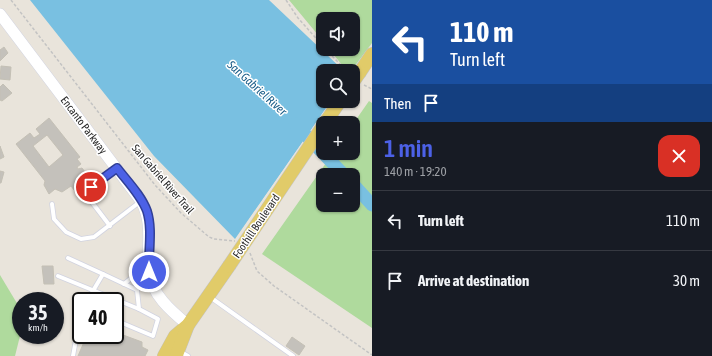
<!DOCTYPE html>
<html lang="en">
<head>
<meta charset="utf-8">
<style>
	body { margin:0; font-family:"Asap Condensed",sans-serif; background:#242831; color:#f1f3f6; height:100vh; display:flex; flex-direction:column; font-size:15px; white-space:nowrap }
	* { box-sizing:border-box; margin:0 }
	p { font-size:13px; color:#9ea1a6 }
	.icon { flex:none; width:22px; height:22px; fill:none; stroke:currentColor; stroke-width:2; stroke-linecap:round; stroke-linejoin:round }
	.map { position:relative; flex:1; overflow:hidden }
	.details { display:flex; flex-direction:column; background:#171b24; width:340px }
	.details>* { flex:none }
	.top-card { background:#1a4fa0; color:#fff; overflow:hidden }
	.buttons { position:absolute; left:316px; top:12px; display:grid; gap:8px }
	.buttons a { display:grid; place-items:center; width:44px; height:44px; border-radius:8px; background:#171b24; box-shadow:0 1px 3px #0004; font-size:20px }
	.speed { position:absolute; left:12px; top:292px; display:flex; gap:8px; font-size:20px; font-weight:700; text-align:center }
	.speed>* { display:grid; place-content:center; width:52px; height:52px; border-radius:50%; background:#171b24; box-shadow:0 1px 3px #0004; line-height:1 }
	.speed small { font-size:10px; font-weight:400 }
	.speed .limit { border:2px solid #111; border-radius:6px; background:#fff; color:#111 }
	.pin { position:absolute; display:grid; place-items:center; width:34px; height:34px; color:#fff; margin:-17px; border:2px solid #fff; border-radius:50%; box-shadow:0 1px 4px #0007 }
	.me { position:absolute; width:44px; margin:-22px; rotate:0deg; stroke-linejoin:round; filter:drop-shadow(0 0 3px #0008) }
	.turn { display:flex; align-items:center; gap:14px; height:84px; padding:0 12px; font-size:18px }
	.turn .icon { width:52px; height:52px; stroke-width:2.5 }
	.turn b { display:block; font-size:28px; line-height:34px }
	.then { display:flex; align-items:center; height:38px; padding:0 12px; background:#0003; gap:8px; font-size:15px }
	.round { display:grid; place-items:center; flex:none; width:42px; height:42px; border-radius:12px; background:#242831 }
	.overview { display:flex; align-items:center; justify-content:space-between; height:68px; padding:0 12px }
	h1 { font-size:24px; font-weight:600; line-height:30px; color:#4c61e6 }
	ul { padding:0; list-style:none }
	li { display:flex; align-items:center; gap:12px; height:60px; padding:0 12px; border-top:1px solid #363941 }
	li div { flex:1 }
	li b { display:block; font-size:15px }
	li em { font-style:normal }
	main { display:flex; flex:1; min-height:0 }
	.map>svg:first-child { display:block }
</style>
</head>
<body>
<main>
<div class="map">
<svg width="372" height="356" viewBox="0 0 372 356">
	<rect width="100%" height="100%" fill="#e9e4db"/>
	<g fill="#afda9d" fill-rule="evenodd">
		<polygon points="289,0 372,0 372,43 351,71 347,71 329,49 353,49 353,19 323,19 323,41"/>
		<path d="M 369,101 L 372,103 L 372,328 L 262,254 L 333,153 L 353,153 L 353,124 ZM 323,175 L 353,175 L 353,205 L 323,205 Z"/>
		<polygon points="0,275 21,310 21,332 15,356 0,356"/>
	</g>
	<polygon fill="#79c0e1" points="30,0 269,0 344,71 323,71 323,101 331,101 235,239 154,156"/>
	<polygon fill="#e9e4db" points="331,101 333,102 235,240"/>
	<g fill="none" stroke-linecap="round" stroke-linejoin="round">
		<g stroke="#79c0e1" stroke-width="13">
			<polyline points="295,124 344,175"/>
			<polyline points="353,184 372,205"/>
		</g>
	</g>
	<g fill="#c4c1bb" stroke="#c4c0b5" fill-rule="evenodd">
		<polygon points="4,47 8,53 0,61 0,50"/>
		<polygon points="1,66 11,67 10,80 0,79"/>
		<polygon points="3,84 12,93 2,101 0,100 0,87"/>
		<path d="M 49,118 L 80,157 L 77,159 L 81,164 L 77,167 L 78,169 L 82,168 L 85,172 L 76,182 L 84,191 L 78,195 L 71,186 L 62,192 L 55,189 L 49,194 L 44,185 L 45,181 L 16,144 L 30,133 L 34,138 L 40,134 L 36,129 ZM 47,135 L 63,155 L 49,167 L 33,146 Z"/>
		<polygon points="0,146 4,157 0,159"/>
		<polygon points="0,171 4,172 1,183 0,183"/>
		<polygon points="42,266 53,266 54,284 44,284"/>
		<polygon points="115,332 142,342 142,347 148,350 145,356 78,356 87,335 115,335"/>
		<polygon points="292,337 305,346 299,355 286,346"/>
	</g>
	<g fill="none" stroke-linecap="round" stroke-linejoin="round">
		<defs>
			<g id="lane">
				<polyline points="52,204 54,219 66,232 81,239 94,237 141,201"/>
				<polyline points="110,226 91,201 88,194 91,187 115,169"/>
				<polyline points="68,258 103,274"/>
				<polyline points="58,276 139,309"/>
				<polyline points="124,284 135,275 149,272"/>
				<polyline points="210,297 293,356"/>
				<polyline points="87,301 103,274 137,290 139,309 158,319 153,336 115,320"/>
				<polyline points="181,352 188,356"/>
				<polyline points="73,356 81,312"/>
			</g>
			<path id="secondary" d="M 0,14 L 141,201 C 154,224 146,247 149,271 C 151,294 171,311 188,325"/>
			<g id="primary">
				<polyline points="360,72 372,54"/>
				<polyline points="325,123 340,101"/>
				<polyline points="164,356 175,336 188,325 229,266"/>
				<polyline points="176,356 188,325"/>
			</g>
		</defs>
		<use href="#lane" stroke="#d1d3e0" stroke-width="5.5"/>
		<use href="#secondary" stroke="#d1d3e0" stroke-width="12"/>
		<use href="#primary" stroke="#c3c3c3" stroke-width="14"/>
		<g stroke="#c3c3c3" stroke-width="1.5" stroke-dasharray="3 2" stroke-linecap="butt">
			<polyline points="11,0 155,185 181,213 209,237 214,239 235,241"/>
			<polyline points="286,0 298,18 323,46"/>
			<polyline points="325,49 347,71"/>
			<polyline points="364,85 372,89"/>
			<polyline points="250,253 257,271 274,286 372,355"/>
		</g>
		<use href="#lane" stroke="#fff" stroke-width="4"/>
		<use href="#secondary" stroke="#fff" stroke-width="11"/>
		<use href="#primary" stroke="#e1cb69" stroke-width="13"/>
		<defs>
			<g id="primary-bridge">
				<polyline points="353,82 360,72"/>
				<polyline points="229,266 323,126"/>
			</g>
		</defs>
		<use href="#primary-bridge" stroke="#c3c3c3" stroke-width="14" stroke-linecap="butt"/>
		<use href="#primary-bridge" stroke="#e1cb69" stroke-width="13"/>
	</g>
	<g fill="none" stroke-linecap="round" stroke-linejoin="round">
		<defs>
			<path id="route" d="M 91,187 L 117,168 C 127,181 141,195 147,211 C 153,230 148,252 149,272"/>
		</defs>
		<use href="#route" stroke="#313f96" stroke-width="10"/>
		<use href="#route" stroke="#4c61e6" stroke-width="7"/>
	</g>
	<g text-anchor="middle" stroke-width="3" stroke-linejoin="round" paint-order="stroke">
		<g font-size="11" fill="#282828" stroke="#fff">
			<text transform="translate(84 125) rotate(53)" y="4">Encanto Parkway</text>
			<text transform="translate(163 179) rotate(49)" y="4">San Gabriel River Trail</text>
			<text transform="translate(256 226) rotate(-56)" y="4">Foothill Boulevard</text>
		</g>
		<g font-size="12" font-style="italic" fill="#1b5e89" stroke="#fff">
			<text transform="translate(257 88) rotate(42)" y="4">San Gabriel River</text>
		</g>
	</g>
</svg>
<div class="buttons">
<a><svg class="icon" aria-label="sound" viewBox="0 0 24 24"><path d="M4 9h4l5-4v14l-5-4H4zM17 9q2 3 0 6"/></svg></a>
<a><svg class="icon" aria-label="search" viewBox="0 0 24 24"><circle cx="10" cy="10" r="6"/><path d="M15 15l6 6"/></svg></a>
<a>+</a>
<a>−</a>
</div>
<div class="speed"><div>35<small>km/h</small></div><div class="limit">40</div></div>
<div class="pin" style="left:91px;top:187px;background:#d93025"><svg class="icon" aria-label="arrive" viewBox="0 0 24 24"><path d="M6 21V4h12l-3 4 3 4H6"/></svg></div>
<svg class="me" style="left:149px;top:272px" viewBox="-20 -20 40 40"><circle r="17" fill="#4c61e6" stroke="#fff" stroke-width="3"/><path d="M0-11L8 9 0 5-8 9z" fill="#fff"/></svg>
</div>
<section class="details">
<div class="top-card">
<div class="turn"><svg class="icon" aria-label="left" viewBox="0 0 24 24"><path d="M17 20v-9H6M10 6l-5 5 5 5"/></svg><div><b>110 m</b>Turn left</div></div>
<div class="then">Then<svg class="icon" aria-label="arrive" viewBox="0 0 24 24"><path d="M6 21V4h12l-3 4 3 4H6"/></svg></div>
</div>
<div class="overview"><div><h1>1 min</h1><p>140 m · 19:20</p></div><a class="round" style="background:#d93025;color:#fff"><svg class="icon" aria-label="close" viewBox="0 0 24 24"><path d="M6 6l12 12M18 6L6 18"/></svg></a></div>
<ul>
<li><svg class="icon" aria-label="left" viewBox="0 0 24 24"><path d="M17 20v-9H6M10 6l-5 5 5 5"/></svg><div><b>Turn left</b></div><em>110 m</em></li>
<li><svg class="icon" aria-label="arrive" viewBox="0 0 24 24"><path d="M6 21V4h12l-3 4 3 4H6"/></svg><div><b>Arrive at destination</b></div><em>30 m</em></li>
</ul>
</section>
</main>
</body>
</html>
